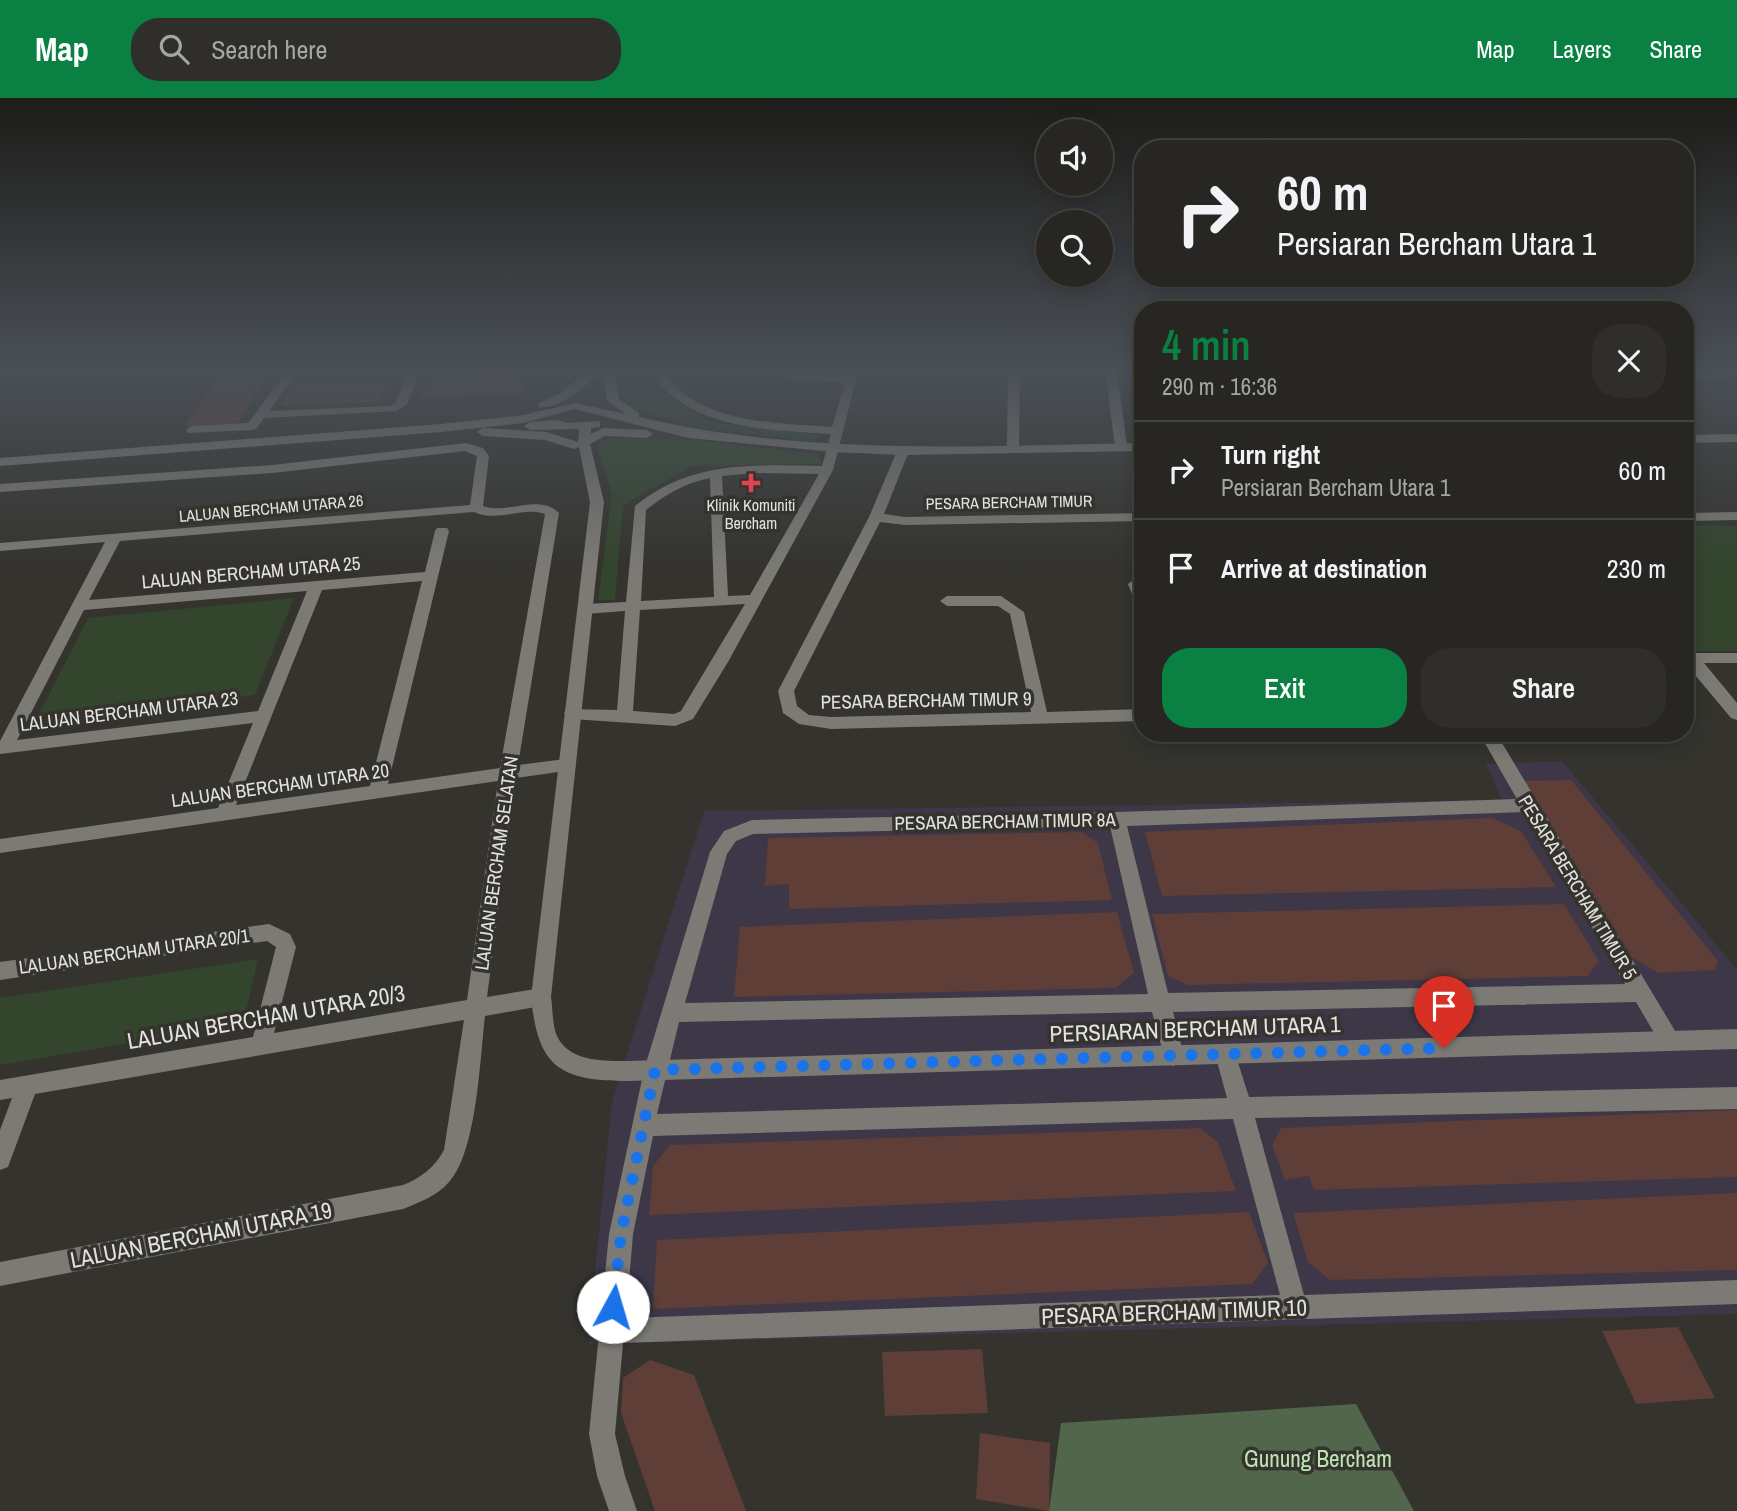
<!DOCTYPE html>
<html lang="en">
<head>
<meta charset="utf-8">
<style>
	body { margin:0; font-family:"Archivo Narrow",sans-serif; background:#2f2e2a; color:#f1f3f6; height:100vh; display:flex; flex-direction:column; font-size:26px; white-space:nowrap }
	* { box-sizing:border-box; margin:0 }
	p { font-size:23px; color:#a4a5a5 }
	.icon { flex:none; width:38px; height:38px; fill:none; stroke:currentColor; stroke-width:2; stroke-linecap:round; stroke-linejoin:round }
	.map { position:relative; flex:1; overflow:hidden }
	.side { position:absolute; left:1134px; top:203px; width:560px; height:441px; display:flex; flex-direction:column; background:#272622; border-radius:28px; box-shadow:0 4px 18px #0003,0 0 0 2px #434340 }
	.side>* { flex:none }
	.banner { position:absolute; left:1134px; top:42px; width:560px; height:147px; border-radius:28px; box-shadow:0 4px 18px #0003,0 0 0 2px #434340; background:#272622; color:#f1f3f6; overflow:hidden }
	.fabs { position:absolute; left:1036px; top:21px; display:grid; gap:14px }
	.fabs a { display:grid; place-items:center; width:77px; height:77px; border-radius:50%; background:#272622; box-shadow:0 4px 18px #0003,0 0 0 2px #434340; font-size:35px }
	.pin { position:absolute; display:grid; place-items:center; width:60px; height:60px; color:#fff; margin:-72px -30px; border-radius:50% 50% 50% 0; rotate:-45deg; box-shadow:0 0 7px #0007 }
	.pin .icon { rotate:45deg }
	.me { position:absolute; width:77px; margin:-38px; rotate:6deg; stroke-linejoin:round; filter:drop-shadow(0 0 5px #0008) }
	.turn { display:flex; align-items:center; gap:24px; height:147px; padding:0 28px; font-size:32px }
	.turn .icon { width:91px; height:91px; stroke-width:2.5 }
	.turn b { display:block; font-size:49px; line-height:60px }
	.round { display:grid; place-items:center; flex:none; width:74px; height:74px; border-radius:28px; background:#2f2e2a }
	.summary { display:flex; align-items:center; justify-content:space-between; height:119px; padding:0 28px }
	h1 { font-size:42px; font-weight:600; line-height:52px; color:#0b8043 }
	.primary-button { display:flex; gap:14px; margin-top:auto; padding:14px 28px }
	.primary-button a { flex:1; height:80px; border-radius:28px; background:#0b8043; color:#fff; font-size:28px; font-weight:600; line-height:80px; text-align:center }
	.primary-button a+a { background:#2f2e2a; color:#f1f3f6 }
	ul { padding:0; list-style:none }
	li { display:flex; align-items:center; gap:21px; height:98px; padding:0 28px; border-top:2px solid #434340 }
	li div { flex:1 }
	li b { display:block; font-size:26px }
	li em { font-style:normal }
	header { display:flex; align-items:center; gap:42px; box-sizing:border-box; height:98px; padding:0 35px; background:#0b8043; color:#fff }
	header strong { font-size:33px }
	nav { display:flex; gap:38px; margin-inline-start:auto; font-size:24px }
	.search { width:490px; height:63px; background:#2f2e2a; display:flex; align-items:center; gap:18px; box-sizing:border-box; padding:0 24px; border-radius:28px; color:#a4a5a5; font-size:26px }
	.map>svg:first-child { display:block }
</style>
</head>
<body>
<header>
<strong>Map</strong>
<div class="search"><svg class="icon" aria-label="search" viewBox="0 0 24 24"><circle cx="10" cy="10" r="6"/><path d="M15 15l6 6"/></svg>Search here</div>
<nav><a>Map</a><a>Layers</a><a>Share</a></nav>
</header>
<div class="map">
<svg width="1737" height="1413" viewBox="0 0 1737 1413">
	<rect width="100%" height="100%" fill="#34332e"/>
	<polygon fill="#3d3748" points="1562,663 1737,871 1737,1216 588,1246 612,1003 704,713 1502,702 1486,666"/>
	<g fill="#33452d">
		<polygon points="624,271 653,271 650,287 692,314 716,325 821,337 814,344 701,330 633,311 619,293"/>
		<polygon points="609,340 691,342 819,356 822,366 692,368 623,407 615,502 598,502 612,396 596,346"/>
		<polygon points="1685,427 1737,428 1737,553 1685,553"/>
		<polygon points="294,500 255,597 33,628 88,520"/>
		<polygon points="258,861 243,926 0,967 0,900"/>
	</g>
	<polygon fill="#52664c" points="1356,1306 1414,1413 1049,1413 1061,1325"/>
	<g fill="#5e3e36">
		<polygon points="527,272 521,295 419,301 428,277"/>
		<polygon points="267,277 237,326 184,329 218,279"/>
		<polygon points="391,279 380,304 280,308 295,283"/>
		<polygon points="1571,682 1718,863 1715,872 1658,875 1632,859 1524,683"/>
		<polygon points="1492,720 1521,733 1556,789 1162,798 1145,734"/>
		<polygon points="1082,734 1098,745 1112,802 789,811 789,786 765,788 768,740"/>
		<polygon points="1564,806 1599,863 1588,878 1188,887 1168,878 1152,816"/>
		<polygon points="1117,814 1134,875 1116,890 734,899 740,829"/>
		<polygon points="1737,1012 1737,1079 1314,1092 1309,1078 1285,1082 1272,1047 1281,1030"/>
		<polygon points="1200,1030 1218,1044 1236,1093 649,1117 653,1068 670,1047"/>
		<polygon points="1737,1095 1737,1172 1330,1182 1308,1164 1293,1115"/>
		<polygon points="1249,1114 1268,1165 1252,1186 653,1211 657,1142"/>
		<polygon points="1678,1229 1715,1300 1636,1306 1602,1233"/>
		<polygon points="982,1251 988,1315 885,1318 882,1254"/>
		<polygon points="650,1262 694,1277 746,1413 655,1413 621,1315 623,1280"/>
		<polygon points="980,1335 1050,1345 1049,1413 976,1401"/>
	</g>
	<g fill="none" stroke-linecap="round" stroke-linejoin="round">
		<g fill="#7c7a74" fill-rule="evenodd">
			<polygon points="222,271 338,271 333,274 297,275 269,313 390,308 396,304 410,271 421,271 407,306 397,313 264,320 256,331 252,332 188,335 186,332 192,328 248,325 286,275 227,274"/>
			<path d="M 659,271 L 670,271 L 669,282 C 709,326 777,325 832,329 L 845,285 L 788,280 L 765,271 L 846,278 L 848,271 L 859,271 L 833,372 L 728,564 L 693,621 L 675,628 L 572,621 L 564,615 L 566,611 L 617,612 L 625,513 L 585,516 L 578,511 L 585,506 L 626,504 L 635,408 C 691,362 753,367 822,368 L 831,336 C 772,332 696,332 657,282 ZM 754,375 L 819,376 L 750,497 L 728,498 L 722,378 ZM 710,380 L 714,499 L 641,503 L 646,412 C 666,396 685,385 710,380 ZM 745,506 L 681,613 L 674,616 L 633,613 L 640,512 Z"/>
			<polygon points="1008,271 1020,271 1019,350 1013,354 1007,350"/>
			<polygon points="1105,271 1117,271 1127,349 1121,353 1115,349"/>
			<polygon points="1685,274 1731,273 1737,276 1731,279 1685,280"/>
			<path d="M 466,345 L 483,350 L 489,358 L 483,408 C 507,417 539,395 559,415 L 518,667 L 565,661 L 571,663 L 573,667 L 571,671 L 565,673 L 516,680 L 487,899 L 541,890 L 548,893 L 551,899 L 548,905 L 541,908 L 485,918 C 480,960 477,1054 449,1084 C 437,1098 420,1104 403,1111 L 0,1188 L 0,1164 L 403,1087 C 421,1080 435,1069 444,1052 L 464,922 L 35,996 L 8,1069 L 0,1072 L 0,1032 L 12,1000 L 0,1002 L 0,982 L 253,939 L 276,849 L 267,843 L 0,882 L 0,864 L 269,826 L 290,836 L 296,849 L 274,935 L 467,902 L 498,683 L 0,755 L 0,741 L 218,710 L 253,625 L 0,656 L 0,643 L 105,444 L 0,453 L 0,445 L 470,407 L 477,358 L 465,353 L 272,375 L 0,394 L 0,386 L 272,367 ZM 474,414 C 498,425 522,408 545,416 L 500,670 L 388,686 L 449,433 L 447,430 L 437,430 L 435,433 L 425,474 L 89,502 L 120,443 ZM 422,483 L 370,688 L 236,707 L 322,492 ZM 307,493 L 258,613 L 17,642 L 84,512 Z"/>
			<polygon points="903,349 909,353 884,416 905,419 1143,415 1143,423 905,427 880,424 794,593 797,608 809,617 831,619 1031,614 1010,516 998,508 947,508 940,503 947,498 1001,498 1024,514 1047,614 1143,611 1143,623 831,631 799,626 783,615 778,593 869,419 897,353"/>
			<polygon points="1737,414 1737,422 1685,423 1685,415"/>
			<polygon points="1135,481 1143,488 1143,511 1136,506 1128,486"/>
			<polygon points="1685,555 1737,555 1737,565 1704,565 1737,605 1737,622 1731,620 1685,565"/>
			<path d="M 1479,635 L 1496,635 L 1677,936 L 1680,943 L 1677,950 L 1670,953 L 1663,950 L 1636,904 L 1173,914 L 1184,958 L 1180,965 L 1173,968 L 1166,965 L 1152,914 L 679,924 L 657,1016 L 1227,1000 L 1215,956 L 1219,949 L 1226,946 L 1233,949 L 1249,999 L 1737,989 L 1737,1011 L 1255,1020 L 1304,1197 L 1737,1182 L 1737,1206 L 623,1245 L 615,1336 L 625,1378 L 637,1413 L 609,1413 L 597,1378 L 589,1336 L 609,1136 L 644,972 L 710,754 L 724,733 L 752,722 L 1117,714 L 1517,701 ZM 1525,714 L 1625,886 L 1168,895 L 1127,728 ZM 1110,728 L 1148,896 L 685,905 L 727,756 L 736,743 L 753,736 ZM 1233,1021 L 1280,1197 L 626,1220 L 633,1136 L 653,1038 Z"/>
		</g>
		<g fill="#7c7a74" fill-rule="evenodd">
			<path d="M 591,271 L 614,271 L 619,301 L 639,315 L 639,319 C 806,358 973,348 1143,345 L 1143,353 L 903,357 L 833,354 L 689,340 L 575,311 L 523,325 L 441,334 L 0,368 L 0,360 L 441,326 L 523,317 L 575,305 L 626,316 L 607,303 L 603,273 C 586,286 561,312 539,309 L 539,305 L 560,295 Z"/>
			<path d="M 557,322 L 569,325 L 600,323 L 600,329 L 591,330 L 591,336 L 603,330 L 647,332 L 653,336 L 647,340 L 605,338 L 590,346 L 604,404 L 551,899 C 553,911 552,927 557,938 C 569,964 604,963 628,963 L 1737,931 L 1737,951 L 628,983 C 558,983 538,968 531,899 L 590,404 L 579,349 L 574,351 L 545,342 L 483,338 L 477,334 L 483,330 L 546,334 L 578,344 L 579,331 L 530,332 L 524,328 L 530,324 Z"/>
			<polygon points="1737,336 1737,344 1685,345 1685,337"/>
		</g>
	</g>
	<linearGradient id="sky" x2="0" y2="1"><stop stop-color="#1d1c19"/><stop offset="0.58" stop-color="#4a5057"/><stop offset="1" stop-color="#4a5057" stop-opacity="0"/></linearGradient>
	<rect width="1737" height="469" fill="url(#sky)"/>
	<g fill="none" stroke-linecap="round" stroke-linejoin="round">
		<polyline stroke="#1a73e8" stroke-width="12" stroke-dasharray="0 21.6" points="613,1209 621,1136 655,972 1444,950"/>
	</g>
	<path fill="#e0444e" stroke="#34332e" stroke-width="2.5" d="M747.5 374.5h7v7h7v7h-7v7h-7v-7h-7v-7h7z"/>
	<g text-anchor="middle" stroke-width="7" stroke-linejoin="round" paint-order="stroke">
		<g font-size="16" fill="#e3e2df" stroke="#34332e">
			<text transform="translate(1009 404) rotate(-1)" y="6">PESARA BERCHAM TIMUR</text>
			<text transform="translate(271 410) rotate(-5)" y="6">LALUAN BERCHAM UTARA 26</text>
		</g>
		<g font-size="16" fill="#e3e2df" stroke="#34332e">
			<text x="751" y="413">Klinik Komuniti<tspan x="751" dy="18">Bercham</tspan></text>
		</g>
		<g font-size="19" fill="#e3e2df" stroke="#34332e">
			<text transform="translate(251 474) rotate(-5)" y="7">LALUAN BERCHAM UTARA 25</text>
			<text transform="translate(926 602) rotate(-1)" y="7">PESARA BERCHAM TIMUR 9</text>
			<text transform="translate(129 613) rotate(-7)" y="7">LALUAN BERCHAM UTARA 23</text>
			<text transform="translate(280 687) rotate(-8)" y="7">LALUAN BERCHAM UTARA 20</text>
			<text transform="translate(1005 723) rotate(-1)" y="7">PESARA BERCHAM TIMUR 8A</text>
			<text transform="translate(496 765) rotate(-82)" y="7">LALUAN BERCHAM SELATAN</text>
			<text transform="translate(1578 789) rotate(59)" y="7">PESARA BERCHAM TIMUR 5</text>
			<text transform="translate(134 853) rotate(-8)" y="7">LALUAN BERCHAM UTARA 20/1</text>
		</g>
		<g font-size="23" fill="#e3e2df" stroke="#34332e">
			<text transform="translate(266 919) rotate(-10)" y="8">LALUAN BERCHAM UTARA 20/3</text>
			<text transform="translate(1195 931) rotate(-2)" y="8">PERSIARAN BERCHAM UTARA 1</text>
			<text transform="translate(201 1137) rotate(-11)" y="8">LALUAN BERCHAM UTARA 19</text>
			<text transform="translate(1174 1214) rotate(-2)" y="8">PESARA BERCHAM TIMUR 10</text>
		</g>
		<g font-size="23" fill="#bfe5b3" stroke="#34332e">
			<text x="1318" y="1369">Gunung Bercham</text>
		</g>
	</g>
</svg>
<div class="fabs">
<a><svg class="icon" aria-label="sound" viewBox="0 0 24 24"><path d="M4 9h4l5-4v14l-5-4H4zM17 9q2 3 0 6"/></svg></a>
<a><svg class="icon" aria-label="search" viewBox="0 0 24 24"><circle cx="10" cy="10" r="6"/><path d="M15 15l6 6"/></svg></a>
</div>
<div class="pin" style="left:1444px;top:950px;background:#d93025"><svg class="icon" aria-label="arrive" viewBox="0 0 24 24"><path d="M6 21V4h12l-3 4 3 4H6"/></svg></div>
<svg class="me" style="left:613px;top:1209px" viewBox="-20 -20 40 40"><circle r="19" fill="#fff"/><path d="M0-13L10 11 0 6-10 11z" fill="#1a73e8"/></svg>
<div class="banner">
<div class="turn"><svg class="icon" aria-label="right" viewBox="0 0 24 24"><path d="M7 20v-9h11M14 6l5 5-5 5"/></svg><div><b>60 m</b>Persiaran Bercham Utara 1</div></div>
</div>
<section class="side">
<div class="summary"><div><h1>4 min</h1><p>290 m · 16:36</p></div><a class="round"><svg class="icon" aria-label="close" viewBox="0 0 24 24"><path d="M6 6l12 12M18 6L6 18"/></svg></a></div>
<ul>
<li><svg class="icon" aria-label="right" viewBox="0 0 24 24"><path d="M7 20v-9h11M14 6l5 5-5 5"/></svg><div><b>Turn right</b><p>Persiaran Bercham Utara 1</p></div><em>60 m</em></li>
<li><svg class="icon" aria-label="arrive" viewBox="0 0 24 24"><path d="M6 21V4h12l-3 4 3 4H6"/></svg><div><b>Arrive at destination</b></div><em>230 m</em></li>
</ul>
<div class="primary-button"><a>Exit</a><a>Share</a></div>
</section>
</div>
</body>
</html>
